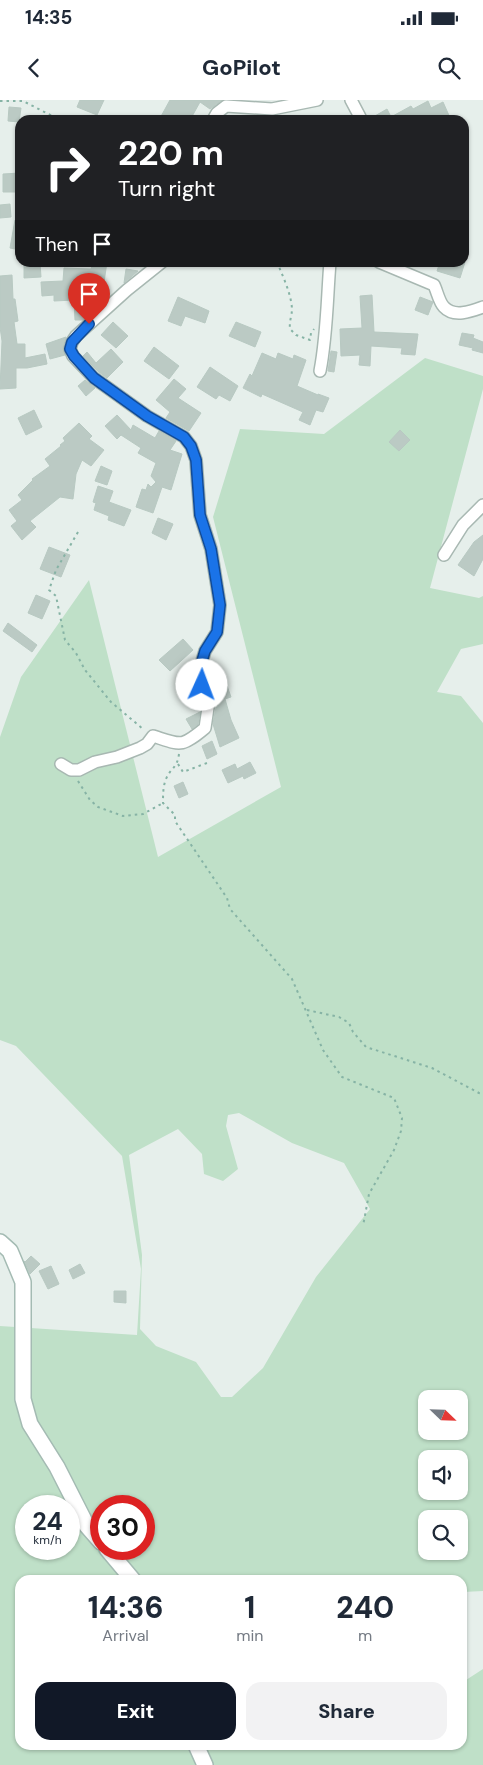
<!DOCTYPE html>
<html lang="en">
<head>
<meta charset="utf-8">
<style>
	body { margin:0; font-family:"DM Sans",sans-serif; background:#f2f2f3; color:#1f2937; height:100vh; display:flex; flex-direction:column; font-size:19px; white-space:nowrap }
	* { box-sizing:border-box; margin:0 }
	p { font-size:16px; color:#747a83 }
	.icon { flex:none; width:28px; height:28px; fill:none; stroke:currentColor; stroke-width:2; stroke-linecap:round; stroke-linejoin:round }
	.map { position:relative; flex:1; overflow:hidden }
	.drawer { position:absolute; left:15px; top:1475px; width:452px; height:175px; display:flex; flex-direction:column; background:#fff; border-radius:15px; box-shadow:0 1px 4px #0004 }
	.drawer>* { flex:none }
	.guide { position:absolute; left:15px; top:15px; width:454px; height:152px; border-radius:15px; box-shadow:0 1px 4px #0004; background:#202124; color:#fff; overflow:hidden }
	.needle { width:32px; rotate:113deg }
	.buttons { position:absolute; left:418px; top:1290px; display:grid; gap:10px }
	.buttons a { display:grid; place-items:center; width:50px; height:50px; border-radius:10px; background:#fff; box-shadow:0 1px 4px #0004; font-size:25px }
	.speed { position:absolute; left:15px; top:1395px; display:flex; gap:10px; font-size:25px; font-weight:700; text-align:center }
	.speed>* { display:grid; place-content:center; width:65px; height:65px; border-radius:50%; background:#fff; box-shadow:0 1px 4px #0004; line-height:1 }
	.speed small { font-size:12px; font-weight:400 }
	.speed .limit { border:8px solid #d22; background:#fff; color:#111 }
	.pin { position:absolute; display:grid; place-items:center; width:42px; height:42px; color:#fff; margin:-51px -21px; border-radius:50% 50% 50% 0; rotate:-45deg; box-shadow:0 0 5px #0007 }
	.pin .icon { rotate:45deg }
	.me { position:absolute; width:55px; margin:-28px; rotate:2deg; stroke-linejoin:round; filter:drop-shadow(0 0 4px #0008) }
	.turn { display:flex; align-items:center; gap:18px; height:105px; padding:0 20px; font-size:22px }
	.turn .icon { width:65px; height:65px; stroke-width:2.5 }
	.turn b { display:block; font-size:35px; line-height:42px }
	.then { display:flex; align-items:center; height:48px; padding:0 20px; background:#0003; gap:10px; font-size:19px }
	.eta { display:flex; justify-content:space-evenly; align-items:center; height:85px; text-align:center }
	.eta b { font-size:30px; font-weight:800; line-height:35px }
	.cta { display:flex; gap:10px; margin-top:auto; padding:10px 20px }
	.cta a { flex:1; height:58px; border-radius:15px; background:#111827; color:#fff; font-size:20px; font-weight:800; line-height:58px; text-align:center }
	.cta a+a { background:#f2f2f3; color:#1f2937 }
	.status { display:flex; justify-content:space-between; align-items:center; height:35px; padding:0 25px; background:#fff; direction:ltr }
	.status svg { height:14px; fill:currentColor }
	header { display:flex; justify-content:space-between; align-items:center; height:65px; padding:0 20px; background:#fff; font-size:22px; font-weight:800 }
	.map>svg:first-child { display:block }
</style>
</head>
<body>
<div class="status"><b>14:35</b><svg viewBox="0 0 49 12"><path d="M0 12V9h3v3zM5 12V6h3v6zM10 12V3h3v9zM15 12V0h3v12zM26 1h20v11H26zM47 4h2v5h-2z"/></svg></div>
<header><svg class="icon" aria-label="back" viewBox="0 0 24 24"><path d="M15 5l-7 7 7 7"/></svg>GoPilot<svg class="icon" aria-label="search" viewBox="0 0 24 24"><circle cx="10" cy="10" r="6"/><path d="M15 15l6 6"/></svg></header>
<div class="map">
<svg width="483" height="1665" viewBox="0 0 483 1665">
	<rect width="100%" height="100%" fill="#e6efeb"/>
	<path fill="#bfe0c8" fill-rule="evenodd" d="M 425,258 L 483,276 L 483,289 L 430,488 L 479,498 L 483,496 L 483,544 L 461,549 L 437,592 L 461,596 L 483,623 L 483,1491 L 463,1492 L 462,1480 L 20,1480 L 20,1645 L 462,1645 L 463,1582 L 483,1569 L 483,1665 L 0,1665 L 0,1226 L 137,1235 L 141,1169 L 122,1056 L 16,946 L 0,940 L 0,637 L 21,577 L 89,480 L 158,757 L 281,687 L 213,417 L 240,329 L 324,334 ZM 239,1013 L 292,1043 L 344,1063 L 370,1109 L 316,1177 L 263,1268 L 232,1297 L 221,1297 L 196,1262 L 156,1246 L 140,1229 L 142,1155 L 129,1055 L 178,1029 L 202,1054 L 204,1074 L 223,1081 L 238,1069 L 226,1026 L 228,1015 ZM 426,1299 L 459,1299 L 459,1331 L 426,1331 ZM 426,1359 L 459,1359 L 459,1391 L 426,1391 ZM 26,1406 L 69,1406 L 69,1449 L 26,1449 ZM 101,1406 L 144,1406 L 144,1449 L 101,1449 ZM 426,1419 L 459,1419 L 459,1451 L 426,1451 Z"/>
	<g fill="#bbcac4" stroke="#b8c9c2">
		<polygon points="80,0 104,0 97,15 77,7"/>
		<polygon points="170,0 222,0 210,9 200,2 190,20 159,20"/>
		<polygon points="428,1 431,8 443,2 451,20 368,20 387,9 391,17 411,6 413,9"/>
		<polygon points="9,7 21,8 19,22 8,21"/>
		<polygon points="20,73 20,92 3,92 3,74"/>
		<polygon points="10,104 11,117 0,118 0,105"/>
		<polygon points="15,120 20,121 20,150 10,148"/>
		<polygon points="93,162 107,162 103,189 92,188 92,211 83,220 75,220 74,200 54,201 54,195 42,196 41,182 63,181 64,168 91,169"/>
		<polygon points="440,162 465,162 460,178 437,171"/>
		<polygon points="24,163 40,163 41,177 24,178"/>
		<polygon points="126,169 138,171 124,183"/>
		<polygon points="12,175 13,199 15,199 18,221 14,222 17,244 25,244 25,258 45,254 47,264 27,268 16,268 16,288 0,289 2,241 0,227 0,176"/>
		<polygon points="372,195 374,232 418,234 415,255 401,254 402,248 371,246 370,266 359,265 360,255 341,256 340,229 362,228 360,196"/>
		<polygon points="178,197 209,211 205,223 185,216 181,226 168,221"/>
		<polygon points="420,197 433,202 428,215 415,210"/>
		<polygon points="113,222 128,236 116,248 101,235"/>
		<polygon points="236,222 261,232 255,247 229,236"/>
		<polygon points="462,233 474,235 473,238 483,242 483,253 472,250 473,248 459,245"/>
		<polygon points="66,237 63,248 65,255 50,259 46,244"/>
		<polygon points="154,247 179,266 169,279 144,261"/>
		<polygon points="111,249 123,262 107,278 99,272 83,256 87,252 96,263"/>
		<polygon points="331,251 337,252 334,272 328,271"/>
		<polygon points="262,253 276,259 278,253 293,259 294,255 306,260 297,286 318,295 318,294 329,298 323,312 316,310 310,325 299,320 303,312 262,294 261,297 243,288 250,274 252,276"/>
		<polygon points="210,267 238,286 230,301 219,295 216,299 197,287"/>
		<polygon points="174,279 186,289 178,298 201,313 189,331 166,318 170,312 156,300"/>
		<polygon points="85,280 95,288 86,296 78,286"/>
		<polygon points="34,310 42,327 26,335 18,318"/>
		<polygon points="117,315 131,330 133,325 155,338 159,331 176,341 170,350 182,354 171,390 162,387 153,413 136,407 142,389 146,390 148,384 151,387 156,382 151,376 156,363 138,353 141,348 121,335 117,339 105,326"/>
		<polygon points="79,323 92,336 89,339 104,350 91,366 82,360 76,374 73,399 60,397 30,421 36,427 22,440 11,426 17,421 9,410 22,400 18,395 33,380 32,379 50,366 45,359 61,346 60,345 65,341 63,338"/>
		<polygon points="400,330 410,340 399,351 389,342"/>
		<polygon points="101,366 112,371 107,385 95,381"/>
		<polygon points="98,386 113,391 109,402 131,410 124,426 108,420 109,416 94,410 96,403 93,402"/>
		<polygon points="158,418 173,424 166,440 152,433"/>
		<polygon points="483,435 483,459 474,476 458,465 474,442"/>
		<polygon points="49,447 70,455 61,477 40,469"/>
		<polygon points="36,495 50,501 42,519 28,513"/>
		<polygon points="8,523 37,545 32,552 3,531"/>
		<polygon points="183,539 193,550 170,571 159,560"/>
		<polygon points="226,583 231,597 225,599 231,620 239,638 220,647 213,624 216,607 218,607 212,588"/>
		<polygon points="200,612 198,624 192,629 186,619"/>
		<polygon points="212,641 217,654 207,659 202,646"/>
		<polygon points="250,662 256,673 244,679 243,676 228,683 222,670 235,664 237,669"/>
		<polygon points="183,682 188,694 179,698 174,686"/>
		<polygon points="31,1156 40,1164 30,1174 24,1161 25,1162"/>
		<polygon points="80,1164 85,1173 73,1179 69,1170"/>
		<polygon points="51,1166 59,1184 48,1189 39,1171"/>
		<polygon points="114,1191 126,1191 126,1203 114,1202"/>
	</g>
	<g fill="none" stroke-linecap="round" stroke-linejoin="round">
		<defs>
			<g id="minor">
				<polyline points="351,0 360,17 360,20"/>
				<polyline points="213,20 217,13 226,6 272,9 317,0"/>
				<path d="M 379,162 L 434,185 C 437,191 439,202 444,207 C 454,218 472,211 483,207"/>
				<path d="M 320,271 C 327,235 327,199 330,162"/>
				<polyline points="444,455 463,425 483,405"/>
				<path d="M 61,664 L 71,670 L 79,670 L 95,662 L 117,657 L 140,648 L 147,644 L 153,636 C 181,645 181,648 205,628 L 209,601 L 202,585 L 200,568 L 205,551 L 217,532 L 220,505 L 211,449 L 200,415 L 196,360 L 191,346 L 184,337 L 147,316 L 94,278 L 73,256 L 70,249 L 72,242 L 76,236 L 127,190 L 162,162"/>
			</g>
			<g id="secondary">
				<polyline points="0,1142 10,1151 23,1182 23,1299 30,1324 57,1367 87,1426 101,1442"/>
				<polyline points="107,1449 133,1480"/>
				<polyline points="196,1645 205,1665"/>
			</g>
		</defs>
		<use href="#minor" stroke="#a8b8b2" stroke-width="14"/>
		<use href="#secondary" stroke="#a4bbb3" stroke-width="18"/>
		<g stroke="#86b3a5" stroke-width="2" stroke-dasharray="2.5 4" stroke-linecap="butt">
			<polyline points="0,1 23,1 60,20"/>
			<path d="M 277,162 C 283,177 291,193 292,209 C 292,215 289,222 290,229 L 296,235 L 310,240 L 311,233 L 314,229"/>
			<polyline points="78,432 56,470 49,490 56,496 65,540 76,553 85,570 111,602 143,629"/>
			<path d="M 179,654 C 177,669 171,667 166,679 C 163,686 163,695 163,703 L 175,715 L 175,721 L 227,798 L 230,809 L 292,879 L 323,950 L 342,977 L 394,998 L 402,1018 L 401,1031 L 394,1050 L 369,1094 L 363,1126"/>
			<polyline points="178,664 183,672 207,663"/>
			<polyline points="78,681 90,700 98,707 123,716 143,714 163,703"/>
			<polyline points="307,910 339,917 349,923 353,932 366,947 432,968 479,993 483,994"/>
		</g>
		<use href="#minor" stroke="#fff" stroke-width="11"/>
		<use href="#secondary" stroke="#fff" stroke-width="15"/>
	</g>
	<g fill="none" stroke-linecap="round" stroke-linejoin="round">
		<defs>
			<polyline id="route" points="89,224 72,242 70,249 74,256 94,278 147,316 184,337 191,346 196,360 200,415 211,449 220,505 217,532 205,551 200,568 202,585"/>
		</defs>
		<use href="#route" stroke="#114b97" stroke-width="12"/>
		<use href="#route" stroke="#1a73e8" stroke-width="9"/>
	</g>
</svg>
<div class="buttons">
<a><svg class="needle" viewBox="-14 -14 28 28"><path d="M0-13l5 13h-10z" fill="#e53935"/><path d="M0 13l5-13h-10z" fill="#747a83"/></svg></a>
<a><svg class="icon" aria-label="sound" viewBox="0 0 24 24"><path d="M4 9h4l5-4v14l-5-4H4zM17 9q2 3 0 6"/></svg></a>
<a><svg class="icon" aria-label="search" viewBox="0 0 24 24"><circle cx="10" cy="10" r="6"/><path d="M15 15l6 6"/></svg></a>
</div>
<div class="speed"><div>24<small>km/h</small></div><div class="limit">30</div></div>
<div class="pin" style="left:89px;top:224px;background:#d93025"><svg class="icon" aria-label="arrive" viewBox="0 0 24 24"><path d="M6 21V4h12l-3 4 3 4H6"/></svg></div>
<svg class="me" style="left:202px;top:585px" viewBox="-20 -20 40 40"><circle r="19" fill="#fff"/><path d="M0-13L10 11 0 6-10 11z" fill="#1a73e8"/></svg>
<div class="guide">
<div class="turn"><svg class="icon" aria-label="right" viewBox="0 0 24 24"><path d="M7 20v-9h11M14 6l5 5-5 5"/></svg><div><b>220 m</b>Turn right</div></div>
<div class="then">Then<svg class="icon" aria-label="arrive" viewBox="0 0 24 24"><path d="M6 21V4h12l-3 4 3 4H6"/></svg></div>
</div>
<section class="drawer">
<div class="eta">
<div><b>14:36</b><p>Arrival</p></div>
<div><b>1</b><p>min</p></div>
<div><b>240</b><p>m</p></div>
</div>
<div class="cta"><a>Exit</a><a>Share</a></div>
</section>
</div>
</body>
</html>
